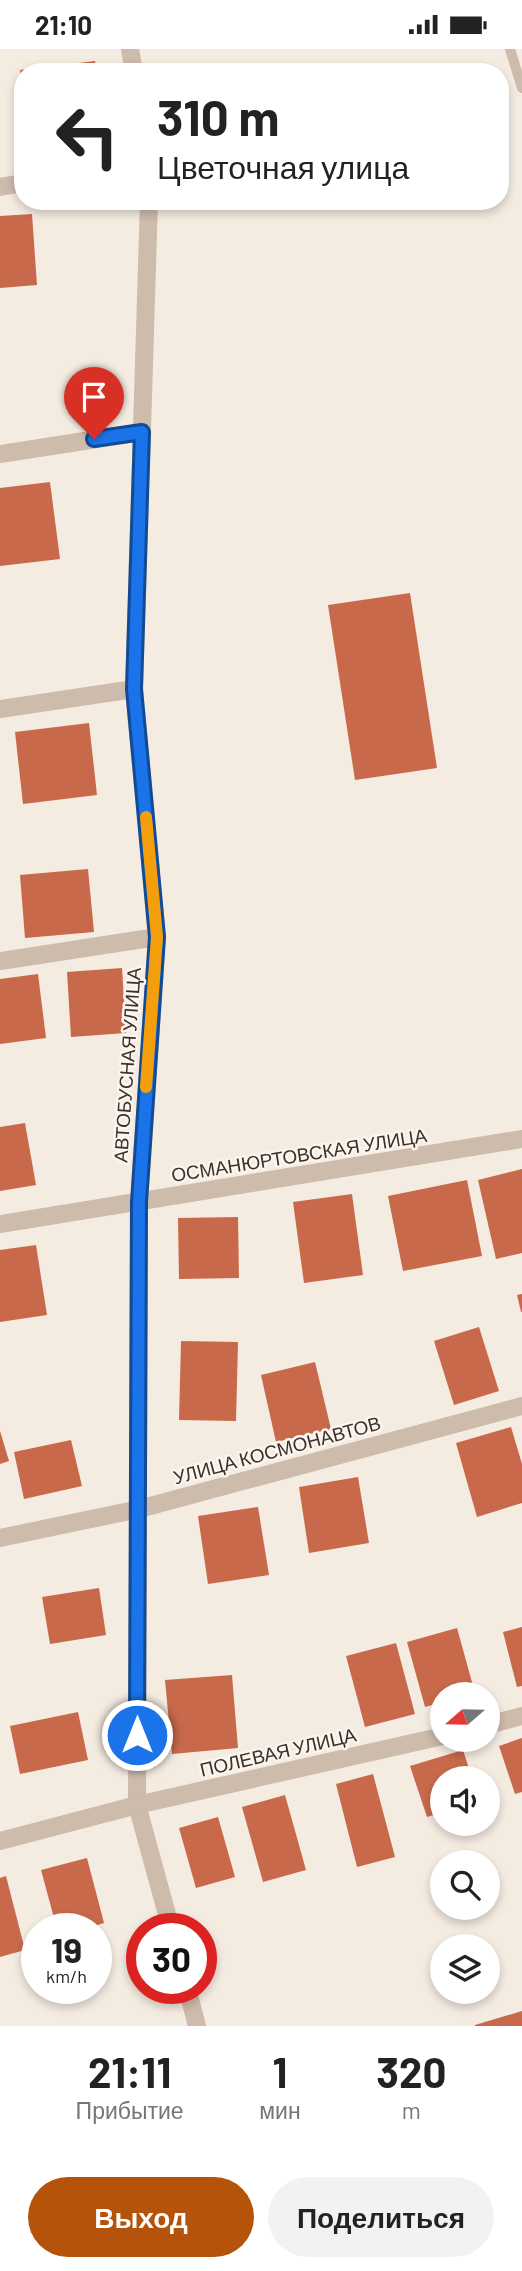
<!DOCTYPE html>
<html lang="ru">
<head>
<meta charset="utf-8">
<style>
	body { margin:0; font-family:Barlow,sans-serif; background:#f2f2f2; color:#222; height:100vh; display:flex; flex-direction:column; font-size:26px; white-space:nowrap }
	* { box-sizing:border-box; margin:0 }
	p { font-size:23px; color:#767676 }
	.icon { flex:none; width:38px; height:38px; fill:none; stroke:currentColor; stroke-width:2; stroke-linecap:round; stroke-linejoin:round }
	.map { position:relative; height:1977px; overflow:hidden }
	.details { display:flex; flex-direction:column; background:#fff; flex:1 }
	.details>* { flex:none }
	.banner { position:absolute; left:14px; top:14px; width:495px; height:147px; border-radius:28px; box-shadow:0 4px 10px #0003; background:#fff; color:#222; overflow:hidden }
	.needle { width:46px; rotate:250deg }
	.controls { position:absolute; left:430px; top:1633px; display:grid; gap:14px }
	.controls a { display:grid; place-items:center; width:70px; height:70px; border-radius:50%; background:#fff; box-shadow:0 4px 10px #0003; font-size:35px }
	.speed { position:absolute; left:21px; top:1864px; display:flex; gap:14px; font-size:35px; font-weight:700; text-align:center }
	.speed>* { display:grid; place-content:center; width:91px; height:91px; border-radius:50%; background:#fff; box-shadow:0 4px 10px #0003; line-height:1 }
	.speed small { font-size:18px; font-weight:400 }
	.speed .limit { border:10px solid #d22; background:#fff; color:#111 }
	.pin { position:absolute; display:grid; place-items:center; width:60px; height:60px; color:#fff; margin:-72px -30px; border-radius:50% 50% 50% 0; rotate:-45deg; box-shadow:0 0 7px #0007 }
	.pin .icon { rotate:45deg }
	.me { position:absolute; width:77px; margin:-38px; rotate:0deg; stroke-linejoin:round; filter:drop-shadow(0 0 5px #0008) }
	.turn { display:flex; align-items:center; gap:24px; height:147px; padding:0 28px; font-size:32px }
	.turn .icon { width:91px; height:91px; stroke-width:2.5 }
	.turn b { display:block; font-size:49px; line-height:60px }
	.eta { display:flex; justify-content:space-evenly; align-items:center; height:119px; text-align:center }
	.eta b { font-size:42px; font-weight:700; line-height:49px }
	.cta { display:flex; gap:14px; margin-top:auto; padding:14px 28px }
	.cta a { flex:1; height:80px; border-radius:42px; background:#b45309; color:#fff; font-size:28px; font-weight:700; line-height:80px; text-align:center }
	.cta a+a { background:#f2f2f2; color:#222 }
	.status { display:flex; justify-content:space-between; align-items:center; height:49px; padding:0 35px; background:#fff; direction:ltr }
	.status svg { height:19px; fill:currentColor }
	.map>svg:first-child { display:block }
</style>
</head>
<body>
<div class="status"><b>21:10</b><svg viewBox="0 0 49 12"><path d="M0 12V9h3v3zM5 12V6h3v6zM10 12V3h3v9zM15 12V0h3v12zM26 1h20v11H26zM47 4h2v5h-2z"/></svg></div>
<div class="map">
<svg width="522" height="1977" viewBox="0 0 522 1977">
	<rect width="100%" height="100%" fill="#f4ebe1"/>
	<g fill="#c8694b">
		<polygon points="95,12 96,23 23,23 21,29 20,21"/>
		<polygon points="32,165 37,236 0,239 0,167"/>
		<polygon points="50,433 60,510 0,517 0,439"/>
		<polygon points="410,544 437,719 355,731 328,556"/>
		<polygon points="89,674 97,746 23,755 15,683"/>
		<polygon points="88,820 94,883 25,889 20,826"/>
		<polygon points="122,919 126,984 71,988 67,923"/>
		<polygon points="38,925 46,989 0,995 0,930"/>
		<polygon points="25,1074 36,1136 0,1142 0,1078"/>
		<polygon points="522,1120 522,1204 496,1210 478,1131"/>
		<polygon points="467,1131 482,1207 403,1222 388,1147"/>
		<polygon points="352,1145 363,1226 304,1234 293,1153"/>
		<polygon points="238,1168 239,1229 179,1230 178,1169"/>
		<polygon points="36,1196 47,1266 0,1273 0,1201"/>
		<polygon points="522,1245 522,1263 521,1263 517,1246"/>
		<polygon points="479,1278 499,1342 454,1356 434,1292"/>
		<polygon points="181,1292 238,1293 236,1372 179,1371"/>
		<polygon points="315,1313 331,1380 276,1393 261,1326"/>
		<polygon points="511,1378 522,1415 522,1454 477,1468 456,1394"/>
		<polygon points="0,1382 9,1412 0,1415"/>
		<polygon points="71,1391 82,1437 24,1450 14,1403"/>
		<polygon points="358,1428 369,1494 309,1504 299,1438"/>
		<polygon points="258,1458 269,1526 208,1535 198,1467"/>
		<polygon points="99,1539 106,1586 50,1595 42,1548"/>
		<polygon points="522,1578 522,1637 517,1638 503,1583"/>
		<polygon points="457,1579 475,1644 443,1645 443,1653 425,1658 407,1593"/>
		<polygon points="396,1594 415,1665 365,1678 346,1607"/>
		<polygon points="232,1626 238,1699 172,1705 165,1631"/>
		<polygon points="78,1663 88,1711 20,1725 10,1677"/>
		<polygon points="522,1689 522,1743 515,1745 499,1697"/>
		<polygon points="463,1701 472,1729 443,1729 443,1763 427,1768 410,1717"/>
		<polygon points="373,1725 395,1808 357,1818 336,1735"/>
		<polygon points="285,1746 306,1821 263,1833 242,1758"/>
		<polygon points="218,1768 235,1828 196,1839 179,1779"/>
		<polygon points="87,1809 104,1874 85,1880 57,1880 41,1821"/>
		<polygon points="6,1827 25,1901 0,1908 0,1829"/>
		<polygon points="522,1962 522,1977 475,1977 475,1976"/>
	</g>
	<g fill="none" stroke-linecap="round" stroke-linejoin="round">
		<polyline stroke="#cdbbac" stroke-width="10" points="510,0 522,39"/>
		<g stroke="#cdbbac" stroke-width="18">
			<polyline points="130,0 134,23"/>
			<polyline points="0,138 23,134"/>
			<polyline points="149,152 134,640 157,888 139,1154 137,1756 171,1880"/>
			<polyline points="0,405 142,383"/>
			<polyline points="0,660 134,640"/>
			<polyline points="0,912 157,888"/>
			<polyline points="0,1175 522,1090"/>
			<polyline points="0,1489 139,1460 522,1357"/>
			<polyline points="488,1676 522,1667"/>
			<polyline points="0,1792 137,1756 443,1687"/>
			<polyline points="187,1939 197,1977"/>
		</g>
	</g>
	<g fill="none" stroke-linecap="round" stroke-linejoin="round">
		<defs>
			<polyline id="route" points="94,390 142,383 134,640 157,888 139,1153 137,1686"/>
		</defs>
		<use href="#route" stroke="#114b97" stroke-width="18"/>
		<use href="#route" stroke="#1a73e8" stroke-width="12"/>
		<polyline stroke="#f59e0b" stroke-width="12" points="146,768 157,888 146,1038"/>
	</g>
	<g text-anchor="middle" stroke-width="5" stroke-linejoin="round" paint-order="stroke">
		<g font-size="19" fill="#3b302b" stroke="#fbf5ee">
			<text transform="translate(127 1016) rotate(-86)" y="7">АВТОБУСНАЯ УЛИЦА</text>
			<text transform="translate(299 1106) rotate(-9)" y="7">ОСМАНЮРТОВСКАЯ УЛИЦА</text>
			<text transform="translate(277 1401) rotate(-15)" y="7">УЛИЦА КОСМОНАВТОВ</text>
			<text transform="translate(278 1703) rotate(-13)" y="7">ПОЛЕВАЯ УЛИЦА</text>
		</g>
	</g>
</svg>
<div class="controls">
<a><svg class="needle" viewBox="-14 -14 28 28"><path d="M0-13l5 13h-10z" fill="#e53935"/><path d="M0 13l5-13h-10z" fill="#767676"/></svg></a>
<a><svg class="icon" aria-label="sound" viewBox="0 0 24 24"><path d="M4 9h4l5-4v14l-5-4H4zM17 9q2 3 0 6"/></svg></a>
<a><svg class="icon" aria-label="search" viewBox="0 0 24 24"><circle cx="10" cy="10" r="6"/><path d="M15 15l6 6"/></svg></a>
<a><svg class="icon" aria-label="layers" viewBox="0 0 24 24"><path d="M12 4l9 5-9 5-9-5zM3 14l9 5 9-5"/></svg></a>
</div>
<div class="speed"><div>19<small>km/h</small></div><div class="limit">30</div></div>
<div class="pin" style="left:94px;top:390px;background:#d93025"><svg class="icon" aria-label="arrive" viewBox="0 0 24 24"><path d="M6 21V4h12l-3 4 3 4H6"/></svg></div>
<svg class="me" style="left:137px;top:1686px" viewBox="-20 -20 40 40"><circle r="17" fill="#1a73e8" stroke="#fff" stroke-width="3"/><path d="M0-11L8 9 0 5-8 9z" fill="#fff"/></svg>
<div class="banner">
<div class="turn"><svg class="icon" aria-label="left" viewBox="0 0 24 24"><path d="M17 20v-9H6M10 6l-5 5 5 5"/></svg><div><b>310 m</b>Цветочная улица</div></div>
</div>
</div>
<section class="details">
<div class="eta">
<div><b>21:11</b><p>Прибытие</p></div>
<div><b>1</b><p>мин</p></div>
<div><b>320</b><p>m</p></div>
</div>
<div class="cta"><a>Выход</a><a>Поделиться</a></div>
</section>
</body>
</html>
